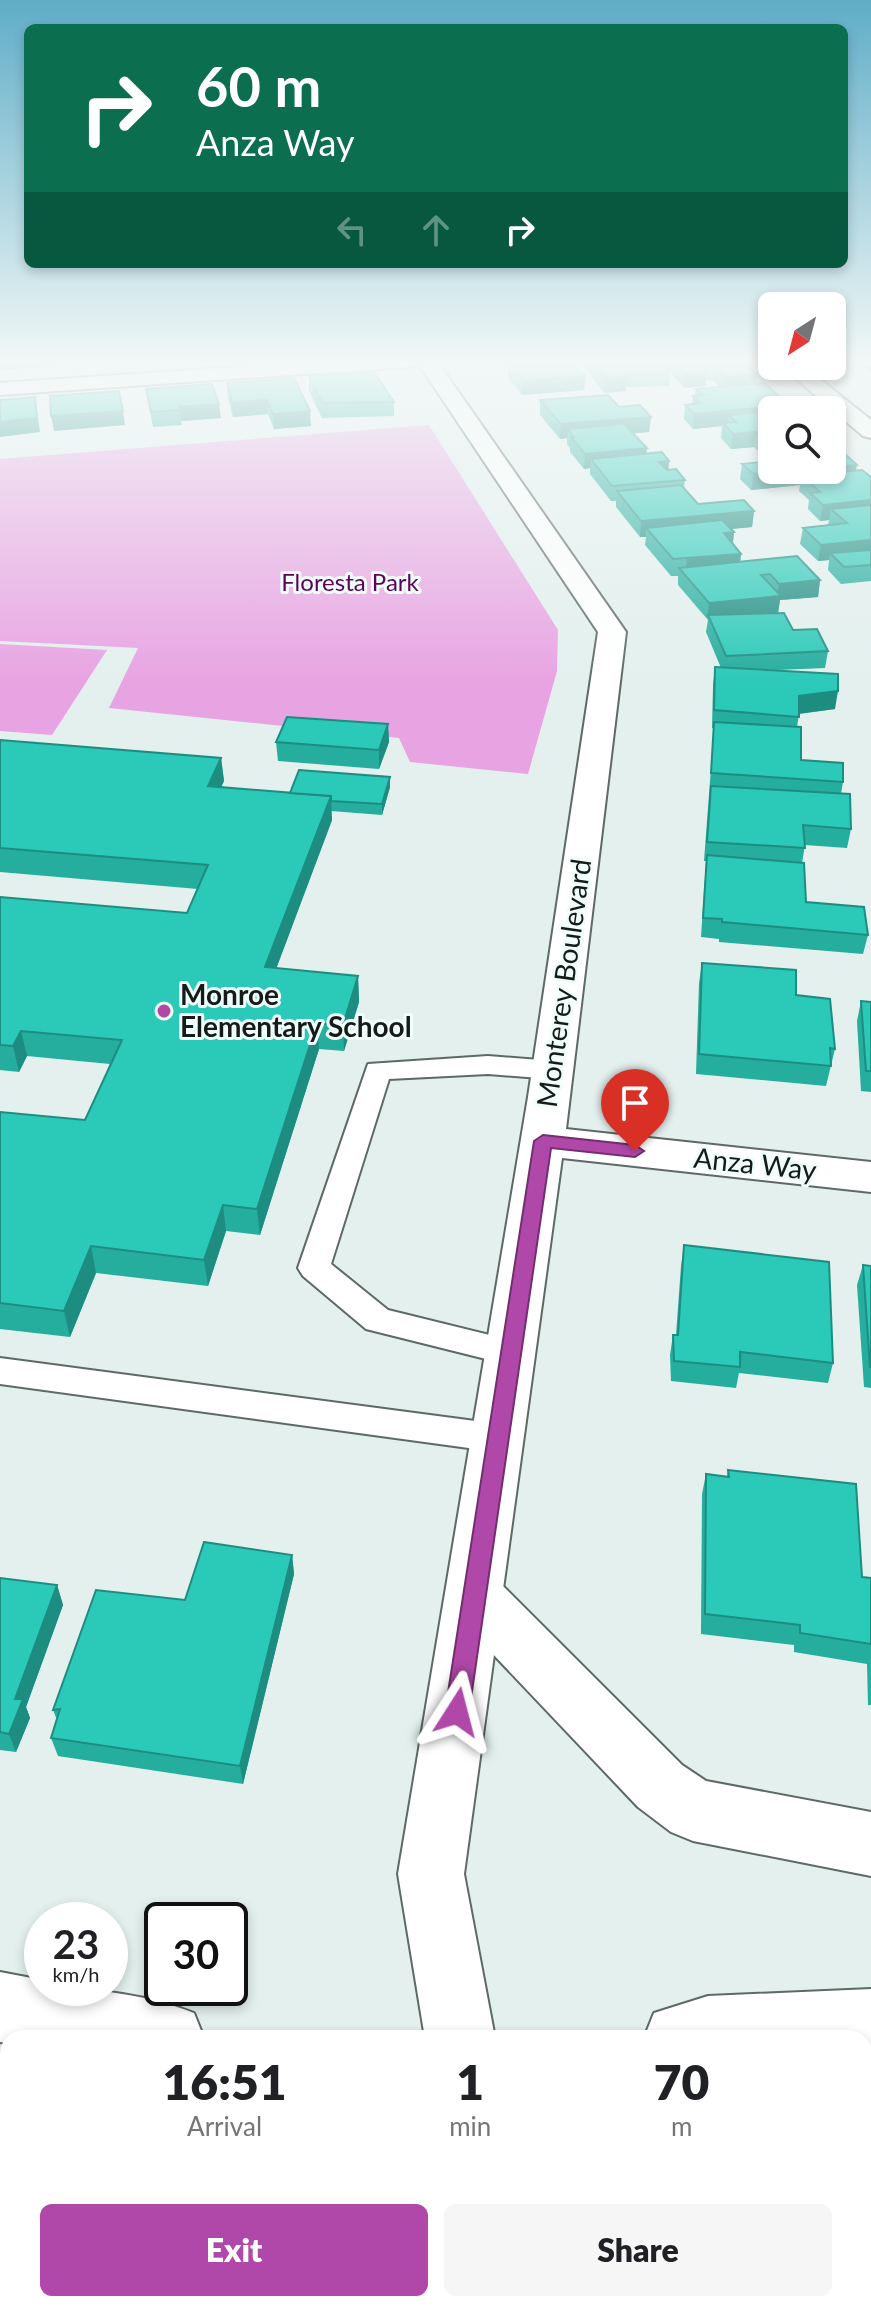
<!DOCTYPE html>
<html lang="en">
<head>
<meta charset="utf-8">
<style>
	body { margin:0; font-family:Lato,sans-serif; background:#f6f6f6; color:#202124; height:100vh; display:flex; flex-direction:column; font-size:30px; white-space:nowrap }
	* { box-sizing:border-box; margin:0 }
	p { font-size:26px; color:#757577 }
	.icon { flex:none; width:44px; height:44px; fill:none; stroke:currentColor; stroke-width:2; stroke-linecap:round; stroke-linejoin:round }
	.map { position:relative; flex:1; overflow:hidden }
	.side { position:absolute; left:0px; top:2030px; width:872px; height:282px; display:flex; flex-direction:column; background:#fff; border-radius:24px 24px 0 0; box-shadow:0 4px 12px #0003 }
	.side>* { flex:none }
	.top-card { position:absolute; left:24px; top:24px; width:824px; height:244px; border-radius:12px; box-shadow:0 4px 12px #0003; background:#0b6e4f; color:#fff; overflow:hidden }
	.needle { width:52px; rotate:216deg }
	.fabs { position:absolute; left:758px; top:292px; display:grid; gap:16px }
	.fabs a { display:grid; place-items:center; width:88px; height:88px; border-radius:12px; background:#fff; box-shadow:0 4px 12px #0003; font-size:40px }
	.speed { position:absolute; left:24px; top:1902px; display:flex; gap:16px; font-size:40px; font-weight:700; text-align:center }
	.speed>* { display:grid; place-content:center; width:104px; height:104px; border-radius:50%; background:#fff; box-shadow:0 4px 12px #0003; line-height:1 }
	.speed small { font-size:20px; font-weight:400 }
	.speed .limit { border:4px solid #111; border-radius:12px; background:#fff; color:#111 }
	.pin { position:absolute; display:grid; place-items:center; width:68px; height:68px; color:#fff; margin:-82px -34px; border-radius:50% 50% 50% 0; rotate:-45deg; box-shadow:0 0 8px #0007 }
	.pin .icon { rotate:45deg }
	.me { position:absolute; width:88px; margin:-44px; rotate:9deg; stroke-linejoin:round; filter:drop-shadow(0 0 6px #0008) }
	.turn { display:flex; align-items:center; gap:28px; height:168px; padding:0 40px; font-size:36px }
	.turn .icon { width:104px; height:104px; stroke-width:2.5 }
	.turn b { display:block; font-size:56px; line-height:68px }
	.lanes { display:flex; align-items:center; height:76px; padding:0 40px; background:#0003; justify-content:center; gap:40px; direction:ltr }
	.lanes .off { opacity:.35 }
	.eta { display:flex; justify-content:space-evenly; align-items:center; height:136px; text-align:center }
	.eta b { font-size:48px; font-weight:800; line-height:56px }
	.button { display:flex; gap:16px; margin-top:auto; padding:16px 40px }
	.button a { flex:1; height:92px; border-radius:12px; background:#b048aa; color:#fff; font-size:32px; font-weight:800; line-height:92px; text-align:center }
	.button a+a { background:#f6f6f6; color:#202124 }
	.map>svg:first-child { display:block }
</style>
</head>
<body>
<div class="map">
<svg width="871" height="2311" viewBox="0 0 871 2311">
	<rect width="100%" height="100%" fill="#e3f0ee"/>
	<g fill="#e8a3e2">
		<polygon points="429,425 558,630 557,671 528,774 410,762 399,738 109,708 138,648 0,641 0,459"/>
		<polygon points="0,644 107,650 52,735 0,731"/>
	</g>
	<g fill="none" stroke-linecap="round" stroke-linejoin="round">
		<defs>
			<g id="lane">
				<polygon points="488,1056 552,1061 562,1064 566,1070 562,1076 552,1079 488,1074 389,1079 331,1264 388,1310 522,1343 527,1352 522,1361 510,1365 366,1329 303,1276 298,1268 368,1064"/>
				<polygon points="0,1358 498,1424 511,1428 516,1438 511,1448 498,1452 0,1384"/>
			</g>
			<g id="street">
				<polygon points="328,361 437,361 626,632 566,1129 871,1162 871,1192 562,1158 464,1874 495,2038 425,2038 398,1874 528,1097 598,632 420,366 0,395 0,383"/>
				<polygon points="781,366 804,366 871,420 871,438 863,436"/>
				<rect x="450" y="2304" width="78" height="7"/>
			</g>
			<g id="secondary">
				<polygon points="475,1571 495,1578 682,1765 706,1781 871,1812 871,1876 693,1841 671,1832 638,1807 455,1614 447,1596 455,1578"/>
				<path d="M 0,1972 L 42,1980 L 42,1988 C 93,1988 146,1994 194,2013 L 204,2038 L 8,2038 L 8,2043 L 0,2042 Z"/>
				<polygon points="871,1989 871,2059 864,2059 864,2038 644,2038 654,2013 708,1996"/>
				<polygon points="871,2168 871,2242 864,2243 864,2169"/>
			</g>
		</defs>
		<use href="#lane" stroke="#5d6966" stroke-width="4"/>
		<use href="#street" stroke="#5d6966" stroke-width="4"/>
		<use href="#secondary" stroke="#5d6966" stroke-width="4"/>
		<use href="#lane" fill="#fff" fill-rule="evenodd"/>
		<use href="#street" fill="#fff" fill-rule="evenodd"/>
		<use href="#secondary" fill="#fff" fill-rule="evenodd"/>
	</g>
	<g fill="#25ad9e">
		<polygon points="587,361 656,361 670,372 669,386 626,387 626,391 604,393 587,370"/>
		<polygon points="664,361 741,361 757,374 755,384 789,405 789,410 772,410 772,470 856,471 871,477 871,581 841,584 828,570 829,560 818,561 800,544 803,528 828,525 829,520 820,521 808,509 809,500 799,491 800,485 751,490 740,479 742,464 770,461 767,458 767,454 762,455 754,447 731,449 721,438 722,426 693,429 684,419 685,405 692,404 693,396 695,396 696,389 720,387 712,380 706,381 705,386 684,388 664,365"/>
		<polygon points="855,361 871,361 871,372 870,372"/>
		<polygon points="508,363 585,376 584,390 522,395 508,377"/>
		<polygon points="309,376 394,402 394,416 322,418 309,391"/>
		<polygon points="294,378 311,426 274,429 268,414 233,417 228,398 227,383"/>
		<polygon points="146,389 221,418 181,421 182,425 153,427"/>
		<polygon points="540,400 619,407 651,417 649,432 633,433 647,448 646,454 669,461 668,470 685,480 684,489 698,504 754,511 752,527 731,529 734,532 733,544 741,554 740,562 820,580 818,597 780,600 778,613 793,630 828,651 825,668 777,670 835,709 799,714 797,727 801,760 843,782 841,794 851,829 847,848 805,845 802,863 806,902 868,935 863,954 719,942 719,939 701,937 706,861 704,861 714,728 712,728 713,685 715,667 721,668 706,632 708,620 678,585 678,576 671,576 645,545 646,537 640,537 616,507 616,501 611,501 590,474 590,468 584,469 570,452 570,448 567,444 567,438 560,439 540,415"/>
		<polygon points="388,724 389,742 379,769 278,761 276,742"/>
		<polygon points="0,740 221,758 224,781 221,787 290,793 390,787 382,815 331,811 332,820 276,969 358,976 359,1002 344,1051 319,1049 260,1235 226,1231 208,1286 96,1273 70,1337 0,1329 0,1112 85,1120 110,1064 27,1056 19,1072 0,1070 0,897 187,913 198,889 0,872"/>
		<polygon points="702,963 796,995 835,1049 826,1086 696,1074 699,983"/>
		<polygon points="861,1001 871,1002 871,1092 861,1091 857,1021"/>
		<polygon points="684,1245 833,1363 828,1383 739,1373 736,1388 671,1381 670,1355 673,1335 676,1335 681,1266"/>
		<polygon points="863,1265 871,1266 871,1388 864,1387 857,1285"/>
		<polygon points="728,1470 862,1577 871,1578 871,1705 868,1705 867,1664 794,1652 794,1645 701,1634 702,1494 706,1474 727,1476"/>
		<polygon points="292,1555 294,1574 243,1784 58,1756 51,1738 57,1720 53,1710 185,1600"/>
		<polygon points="0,1578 57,1585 63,1605 26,1707 30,1718 16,1752 0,1750"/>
	</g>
	<g fill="#1e8d81">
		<polygon points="0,361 64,361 65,365 0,370"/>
		<polygon points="76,361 123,361 77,364"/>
		<polygon points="707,372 705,386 684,388 686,373"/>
		<polygon points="757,374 755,388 724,391 725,377"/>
		<polygon points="585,376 584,390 522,395 523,381"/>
		<polygon points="627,377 626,391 604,393 605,378"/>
		<polygon points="35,397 40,432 0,437 0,422"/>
		<polygon points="267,400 268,414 233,417 232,402"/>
		<polygon points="219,404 221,418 181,421 179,407"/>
		<polygon points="789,405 789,410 772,410 772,421 736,422 729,415 728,426 723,423 722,426 693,429 694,414"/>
		<polygon points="123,411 125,425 54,431 51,416"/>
		<polygon points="310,411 311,426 274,429 273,414"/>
		<polygon points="651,417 649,432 574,438 568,429 567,438 560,439 561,424"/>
		<polygon points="756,432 754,447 731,449 733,434"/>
		<polygon points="772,439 772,446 769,443 767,454 762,455 764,440"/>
		<polygon points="647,448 645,463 591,459 590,468 584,469 585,454"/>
		<polygon points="669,461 668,476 659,462"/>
		<polygon points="857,465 854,480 802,475 800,485 751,490 754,474 799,470 832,470 832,467"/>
		<polygon points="871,500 871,515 831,509 829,520 820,521 823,505"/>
		<polygon points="754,511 752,527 653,536 646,528 646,537 640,537 641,521"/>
		<polygon points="734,532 732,548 724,533"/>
		<polygon points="871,540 871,556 830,553 829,560 818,561 821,545"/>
		<polygon points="741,554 739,570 685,576 687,559"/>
		<polygon points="820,580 818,597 780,600 778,613 708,615 707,620 709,603 777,596 779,584"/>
		<polygon points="838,691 835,709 796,714 799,696"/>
		<polygon points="388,724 389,742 379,769 379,750"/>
		<polygon points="221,758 224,781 210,810 208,786"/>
		<polygon points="390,777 390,787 382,815 382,804"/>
		<polygon points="331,796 332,820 267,993 265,967"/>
		<polygon points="358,976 359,1002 344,1051 343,1025"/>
		<polygon points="317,1023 319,1049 260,1235 257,1209"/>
		<polygon points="21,1031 27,1056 19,1072 13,1046"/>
		<polygon points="223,1205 226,1231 208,1286 204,1260"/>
		<polygon points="91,1246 96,1273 70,1337 64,1311"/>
		<polygon points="292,1555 294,1574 243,1784 240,1766"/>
		<polygon points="57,1585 63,1605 26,1707 30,1718 16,1752 9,1734 15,1699"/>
	</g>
	<g fill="#2bc9b8" stroke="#1e8d81" stroke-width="2">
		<polygon points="538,361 570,361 585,376 523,381 508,363"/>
		<polygon points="591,361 656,361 670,372 623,373 627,377 605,378"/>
		<polygon points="674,361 741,361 757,374 725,377 714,366 701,367 707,372 686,373"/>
		<polygon points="374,372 394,402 322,403 309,376"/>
		<polygon points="294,378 310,411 273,414 267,400 232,402 227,383"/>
		<polygon points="764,383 789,405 694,414 685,405 700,403 693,396 704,395 696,389"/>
		<polygon points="212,384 219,404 179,407 180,410 151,412 146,389"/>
		<polygon points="119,391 123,411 51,416 50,396"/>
		<polygon points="608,395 619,407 640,405 651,417 561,424 540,400"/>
		<polygon points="35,397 37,418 0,422 0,400"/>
		<polygon points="772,411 772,439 764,440 756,432 733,434 723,423 736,422 729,415"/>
		<polygon points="624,424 647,448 585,454 571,437 574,437 568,429"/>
		<polygon points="832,442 857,465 832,467"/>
		<polygon points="662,452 669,461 659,462 667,470 676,469 685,480 612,486 591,459"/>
		<polygon points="772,461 772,470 799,470 754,474 742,464"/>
		<polygon points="862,470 871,477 871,500 823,505 810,493 820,492 802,475"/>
		<polygon points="681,485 698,504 744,500 754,511 641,521 617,491"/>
		<polygon points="871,505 871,540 821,545 803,528 847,523 831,509"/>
		<polygon points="722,520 734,532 724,533 741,554 673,559 646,528"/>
		<polygon points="871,550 871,565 844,567 830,553"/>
		<polygon points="797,556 820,580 779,584 770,574 761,575 781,596 709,603 679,568"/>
		<polygon points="784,613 793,630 817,629 828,651 726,656 708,615"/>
		<polygon points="715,667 838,674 838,691 799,696 799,717 714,710"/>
		<polygon points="287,717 388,724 379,750 276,742"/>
		<polygon points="714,722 801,727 801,760 843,763 843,782 711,773"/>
		<polygon points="0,740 221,758 208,786 331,796 265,967 358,976 343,1025 317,1023 257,1209 223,1205 204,1260 91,1246 64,1311 0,1303 0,1112 85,1120 122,1040 21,1031 13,1046 0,1045 0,897 187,913 208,865 0,848"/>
		<polygon points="299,770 390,777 382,804 331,801 331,796 290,793"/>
		<polygon points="711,786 850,794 851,829 803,825 805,848 707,842"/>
		<polygon points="707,855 804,863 806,902 864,907 868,935 722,922 722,919 703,918"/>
		<polygon points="702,963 796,970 796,995 830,999 835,1049 830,1048 831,1066 699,1054"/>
		<polygon points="861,1001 871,1002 871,1071 866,1071"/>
		<polygon points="684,1245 829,1262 833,1363 740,1352 740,1367 674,1361 673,1335 678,1335"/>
		<polygon points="863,1265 871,1266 871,1367 870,1367"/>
		<polygon points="728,1470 856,1484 862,1577 871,1578 871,1644 800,1633 800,1625 705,1614 706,1474 729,1477"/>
		<polygon points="204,1542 292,1555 240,1766 51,1738 60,1709 53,1710 96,1590 185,1600"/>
		<polygon points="0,1578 57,1585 15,1699 23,1699 9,1734 0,1732"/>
	</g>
	<linearGradient id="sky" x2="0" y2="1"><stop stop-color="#5fadc7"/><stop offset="0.53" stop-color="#f2f8f7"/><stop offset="1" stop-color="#f2f8f7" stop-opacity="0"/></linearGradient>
	<rect width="871" height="684" fill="url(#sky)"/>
	<polygon fill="#b048aa" stroke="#722f6e" stroke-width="2" points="543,1135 635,1145 644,1151 635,1157 551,1148 469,1712 466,1720 457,1724 448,1720 445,1712 534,1141"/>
	<circle fill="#b048aa" stroke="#f0fefb" stroke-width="3" cx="164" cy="1011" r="8"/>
	<g text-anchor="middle" stroke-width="6" stroke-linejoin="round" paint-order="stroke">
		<g font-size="24" fill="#5f005c" stroke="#f0fefb">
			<text x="350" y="591">Floresta Park</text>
		</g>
		<g font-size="28" fill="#161b1a" stroke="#f0fefb">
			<text transform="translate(564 983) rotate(-82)" y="10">Monterey Boulevard</text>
			<text transform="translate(755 1164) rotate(6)" y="10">Anza Way</text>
		</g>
		<g font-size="28" font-weight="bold" fill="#161b1a" stroke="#f0fefb" text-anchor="start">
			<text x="180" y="1005">Monroe<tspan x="180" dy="32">Elementary School</tspan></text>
		</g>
	</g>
</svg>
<div class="fabs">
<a><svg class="needle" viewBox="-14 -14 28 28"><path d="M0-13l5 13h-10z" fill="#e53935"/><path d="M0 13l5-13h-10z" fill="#757577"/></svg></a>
<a><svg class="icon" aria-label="search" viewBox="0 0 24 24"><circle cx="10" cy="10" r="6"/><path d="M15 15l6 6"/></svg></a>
</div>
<div class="speed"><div>23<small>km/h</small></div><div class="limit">30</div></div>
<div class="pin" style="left:635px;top:1151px;background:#d93025"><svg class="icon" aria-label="arrive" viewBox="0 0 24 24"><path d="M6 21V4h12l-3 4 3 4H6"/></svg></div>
<svg class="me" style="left:457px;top:1712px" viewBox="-20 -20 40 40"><path d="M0-17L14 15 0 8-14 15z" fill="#b048aa" stroke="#fff" stroke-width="4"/></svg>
<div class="top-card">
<div class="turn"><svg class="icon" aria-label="right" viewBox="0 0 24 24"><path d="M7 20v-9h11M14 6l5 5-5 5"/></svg><div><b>60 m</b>Anza Way</div></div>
<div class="lanes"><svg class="icon off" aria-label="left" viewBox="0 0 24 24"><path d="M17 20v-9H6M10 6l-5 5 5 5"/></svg><svg class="icon off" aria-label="ahead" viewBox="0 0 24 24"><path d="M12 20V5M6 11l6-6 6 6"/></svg><svg class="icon" aria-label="right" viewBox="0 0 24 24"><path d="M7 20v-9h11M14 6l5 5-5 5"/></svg></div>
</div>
<section class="side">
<div class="eta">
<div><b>16:51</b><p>Arrival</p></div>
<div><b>1</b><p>min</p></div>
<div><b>70</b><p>m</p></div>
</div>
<div class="button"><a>Exit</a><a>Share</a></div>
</section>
</div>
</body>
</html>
